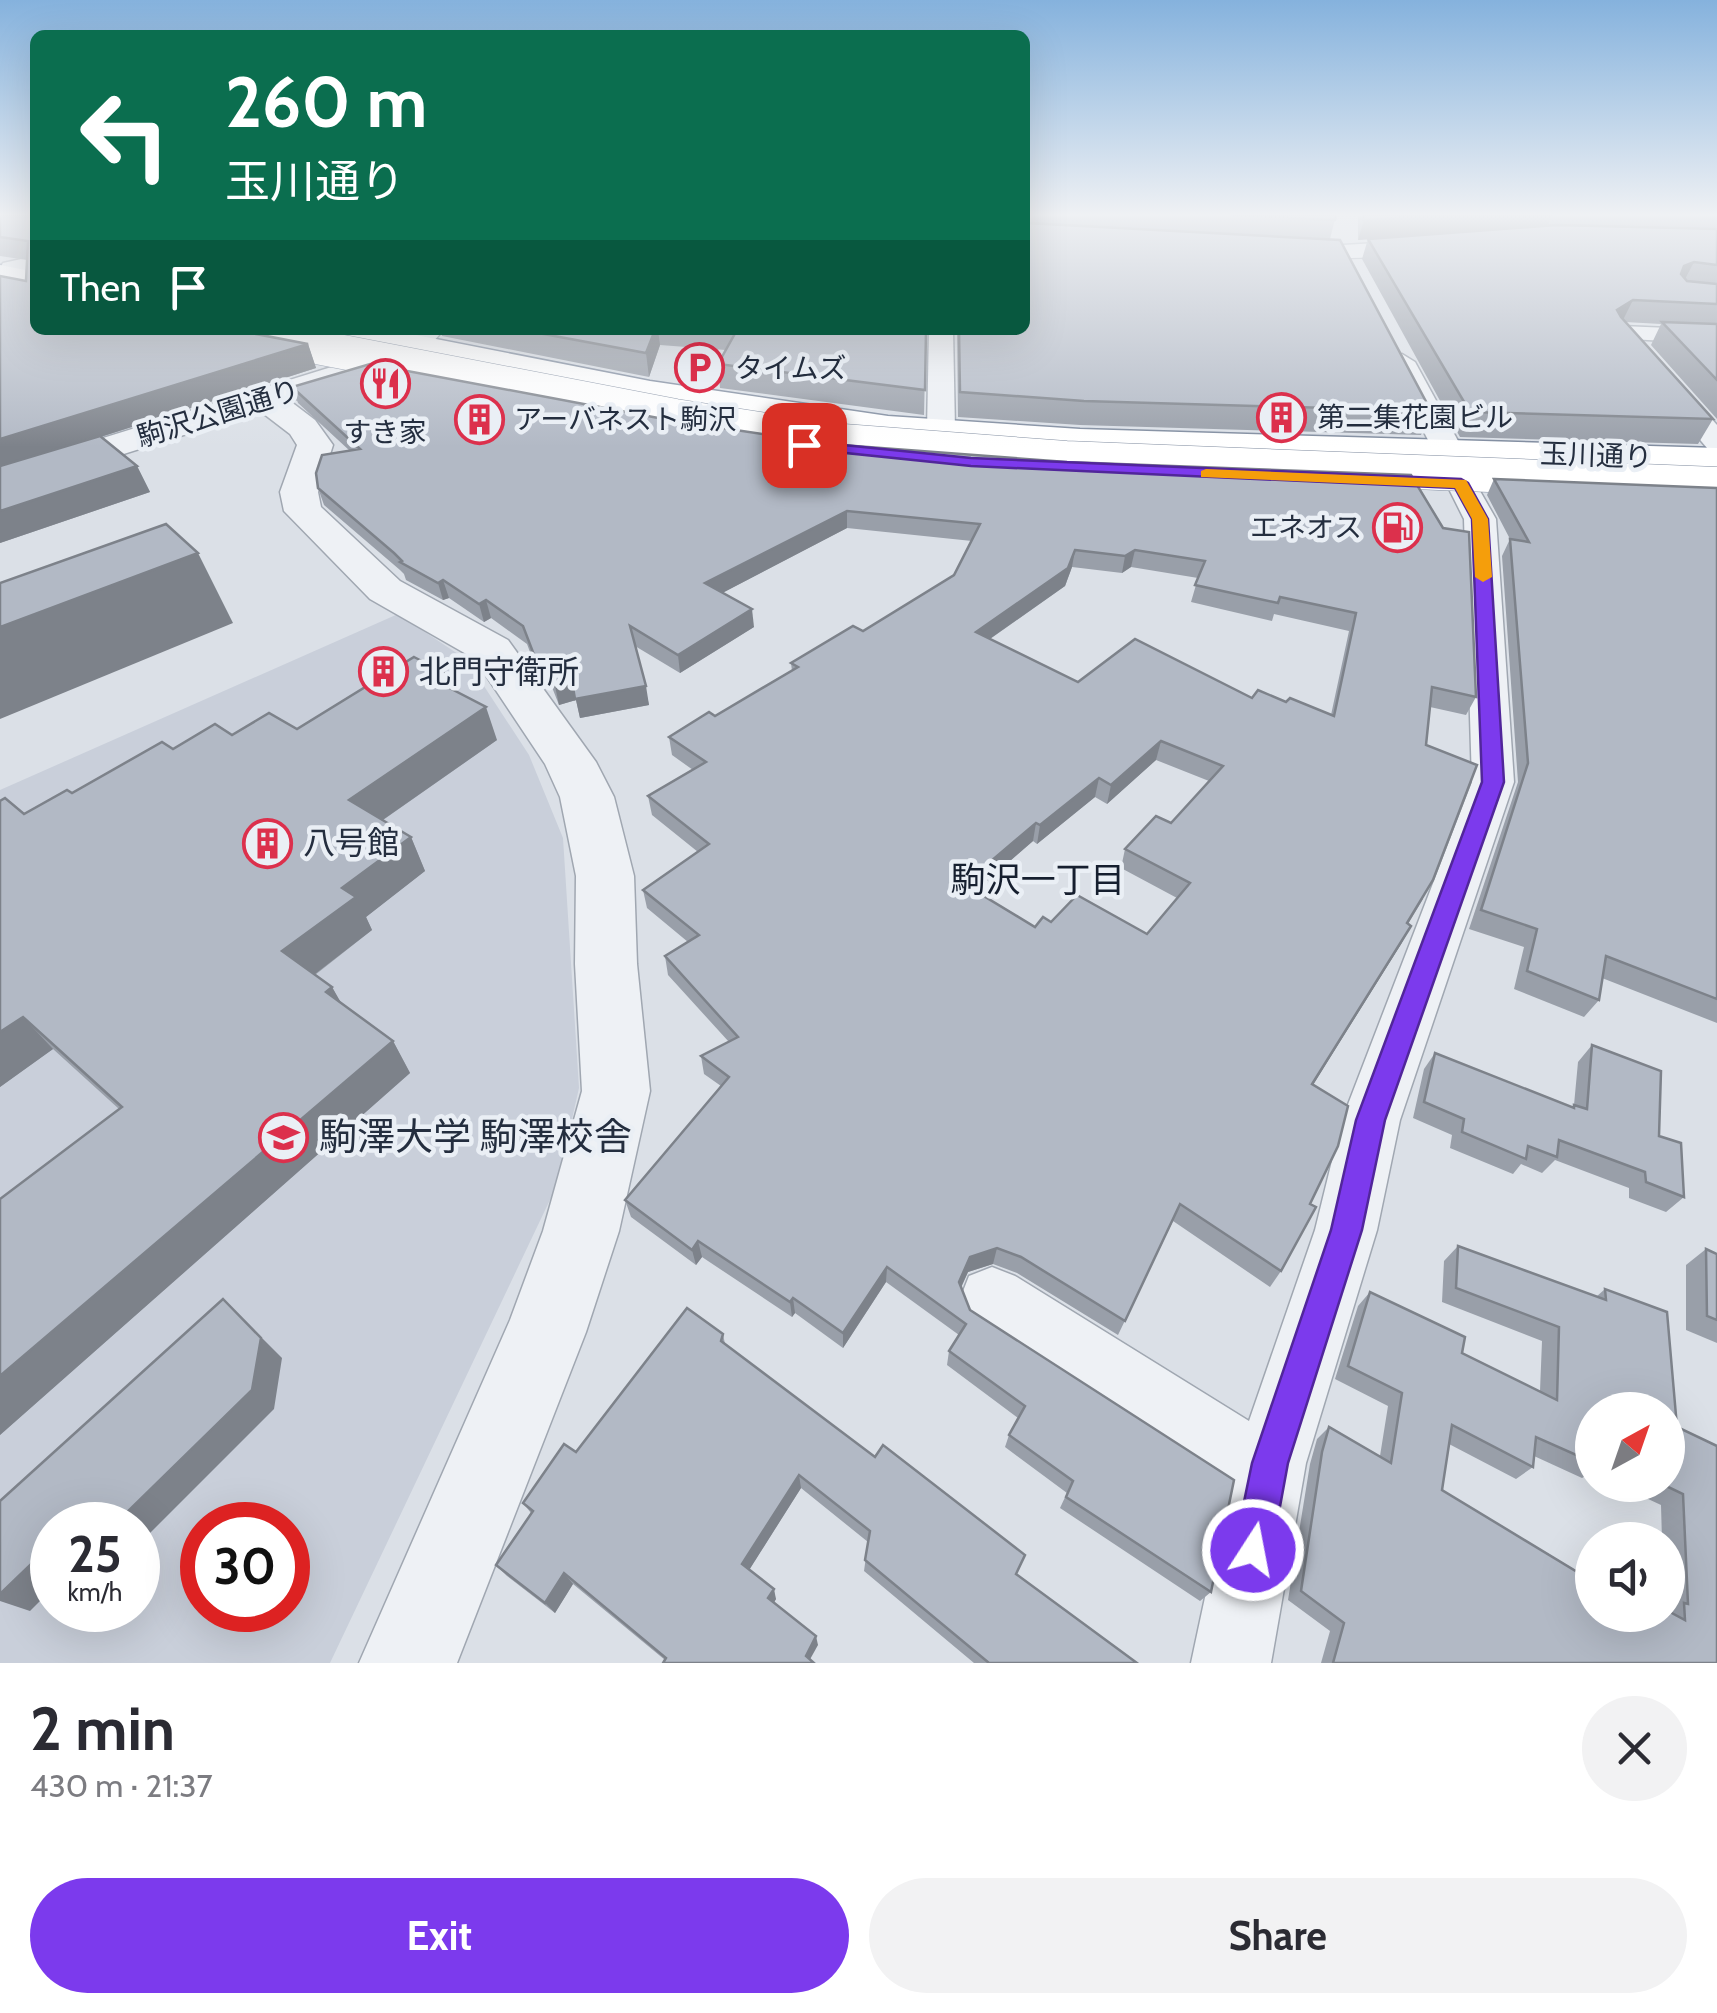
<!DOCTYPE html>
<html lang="en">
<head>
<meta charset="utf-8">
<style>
	body { margin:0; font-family:Cabin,"Noto Sans JP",sans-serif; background:#f2f2f3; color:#2b2b33; height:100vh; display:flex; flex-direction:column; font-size:38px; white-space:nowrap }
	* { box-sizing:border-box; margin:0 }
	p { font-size:32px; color:#7c7c81 }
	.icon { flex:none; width:55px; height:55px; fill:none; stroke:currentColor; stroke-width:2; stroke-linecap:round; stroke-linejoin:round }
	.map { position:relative; height:1663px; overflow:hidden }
	.details { display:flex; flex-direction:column; background:#fff; flex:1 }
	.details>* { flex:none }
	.hud { position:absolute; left:30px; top:30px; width:1000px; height:305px; border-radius:15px; box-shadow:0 10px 40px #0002; background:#0b6e4f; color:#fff; overflow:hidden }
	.needle { width:65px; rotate:40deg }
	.fabs { position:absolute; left:1575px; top:1392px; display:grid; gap:20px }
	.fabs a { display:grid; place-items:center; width:110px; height:110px; border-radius:50%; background:#fff; box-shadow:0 10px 40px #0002; font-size:50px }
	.speed { position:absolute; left:30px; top:1502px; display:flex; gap:20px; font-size:50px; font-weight:700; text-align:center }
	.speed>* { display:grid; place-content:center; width:130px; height:130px; border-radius:50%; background:#fff; box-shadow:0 10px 40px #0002; line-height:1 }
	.speed small { font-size:25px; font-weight:400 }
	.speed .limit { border:15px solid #d22; background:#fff; color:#111 }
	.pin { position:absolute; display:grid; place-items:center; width:85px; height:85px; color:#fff; margin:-42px; border-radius:20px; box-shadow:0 5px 15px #0006 }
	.me { position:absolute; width:110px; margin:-55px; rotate:11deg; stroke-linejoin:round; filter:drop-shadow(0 0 8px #0008) }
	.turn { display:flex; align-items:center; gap:35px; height:210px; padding:0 30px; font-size:45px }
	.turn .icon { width:130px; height:130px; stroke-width:2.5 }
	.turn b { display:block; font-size:70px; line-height:85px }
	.then { display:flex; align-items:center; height:95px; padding:0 30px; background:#0003; gap:20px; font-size:38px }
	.round { display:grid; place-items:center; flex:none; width:105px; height:105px; border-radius:52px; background:#f2f2f3 }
	.head { display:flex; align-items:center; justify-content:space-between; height:170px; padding:0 30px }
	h1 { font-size:60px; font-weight:700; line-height:75px }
	.action { display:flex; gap:20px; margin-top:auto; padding:20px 30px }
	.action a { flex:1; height:115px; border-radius:60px; background:#7c3aed; color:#fff; font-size:40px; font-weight:700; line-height:115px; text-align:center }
	.action a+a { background:#f2f2f3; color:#2b2b33 }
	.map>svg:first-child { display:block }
</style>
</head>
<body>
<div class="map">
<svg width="1717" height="1663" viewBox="0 0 1717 1663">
	<rect width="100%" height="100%" fill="#dbe0e7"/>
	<path fill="#c9cfda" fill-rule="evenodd" d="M 398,614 L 467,660 L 529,755 L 563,838 L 579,1088 L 557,1185 L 330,1663 L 0,1663 L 0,790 ZM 52,1525 L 138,1525 L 138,1610 L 52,1610 ZM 202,1525 L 288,1525 L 288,1610 L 202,1610 Z"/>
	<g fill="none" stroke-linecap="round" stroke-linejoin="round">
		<defs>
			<g id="minor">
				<path d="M 1427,240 L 1434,242 L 1437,246 L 1434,250 C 1406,257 1297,265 1277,247 L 1287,241 L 1343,245 Z"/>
				<polygon points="35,256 35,268 11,274 0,268 3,263"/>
				<polygon points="1622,326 1717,330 1717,344 1613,338 1610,333"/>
				<polygon points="929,330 953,330 955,430 951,436 931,436 927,430"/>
				<polygon points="1402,354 1415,362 1463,450 1458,456 1438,456 1433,450 1389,362"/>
				<polygon points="1666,376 1675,378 1717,425 1717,451 1707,448 1653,384"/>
				<polygon points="1461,474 1472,477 1496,519 1514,782 1400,1120 1377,1230 1306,1463 1271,1663 1191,1663 1228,1490 969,1322 960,1299 969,1276 992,1267 1015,1276 1249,1421 1315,1230 1342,1120 1472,782 1464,519 1446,483 1450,477"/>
			</g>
			<path id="tertiary" d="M 411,330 L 443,330 C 414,371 336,387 290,401 L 315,420 L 333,445 L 318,492 L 321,507 L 400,581 L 508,640 L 596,762 L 614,797 L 634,876 L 637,964 L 650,1091 L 619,1231 L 586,1332 L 457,1663 L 359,1663 L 510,1320 L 543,1231 L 582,1091 L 575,964 L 576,876 L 560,797 L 545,764 L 475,659 L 370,599 L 284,511 L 280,492 L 297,445 L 290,434 L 260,411 L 0,493 L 0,470 L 354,360 Z"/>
			<polygon id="trunk" points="330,330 390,330 650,381 888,416 1080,429 1717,448 1717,470 1080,449 888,436 650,401 345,339 335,336"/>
			<polygon id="motorway" points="0,265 35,272 35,288 0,281"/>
		</defs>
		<use href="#minor" stroke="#a0a7b1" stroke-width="3"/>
		<use href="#tertiary" stroke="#a0a7b1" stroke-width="3"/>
		<use href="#trunk" stroke="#818da0" stroke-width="3"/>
		<use href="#motorway" stroke="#818da0" stroke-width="3"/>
		<use href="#minor" fill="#eef1f5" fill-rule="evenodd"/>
		<use href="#tertiary" fill="#eef1f5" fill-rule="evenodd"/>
		<use href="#trunk" fill="#fff" fill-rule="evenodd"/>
		<use href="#motorway" fill="#fff" fill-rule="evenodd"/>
		<defs>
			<polyline id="motorway-bridge-far1" points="231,330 278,339"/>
			<polyline id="motorway-bridge" points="265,337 675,416 830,440 1066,458 1717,484"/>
		</defs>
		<use href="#motorway-bridge-far1" stroke="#818da0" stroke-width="28" stroke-linecap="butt"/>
		<use href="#motorway-bridge" stroke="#818da0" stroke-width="35" stroke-linecap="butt"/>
		<use href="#motorway-bridge-far1" stroke="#fff" stroke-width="26"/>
		<use href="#motorway-bridge" stroke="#fff" stroke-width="34"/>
	</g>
	<g fill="#999fa9" fill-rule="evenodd">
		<polygon points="0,215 35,215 35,330 308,344 316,368 101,437 137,466 150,492 0,543 0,276 26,281 27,260 0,256"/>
		<polygon points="1025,215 1336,215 1330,239 1431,411 1421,435 1080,425 958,417 957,330 1025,330"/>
		<polygon points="1358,215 1717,215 1717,419 1651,345 1661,324 1625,322 1713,419 1698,444 1460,437 1362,259 1368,239 1358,240"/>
		<polygon points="441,330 926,330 924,415 720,388 718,364 726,350 660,345 649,377 442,336"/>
		<path d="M 292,387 L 669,420 L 828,444 L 1067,462 L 1411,475 L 1476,697 L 1466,715 L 1430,707 L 1426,745 L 1423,899 L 1408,924 L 1411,926 L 1401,944 L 1313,1084 L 1310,1204 L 1281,1271 L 1270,1287 L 1173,1221 L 1118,1335 L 1017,1273 L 993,1264 L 968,1272 L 961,1288 L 970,1310 L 1211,1592 L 1200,1601 L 1060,1508 L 1067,1493 L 1005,1447 L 1009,1435 L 1018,1418 L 947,1365 L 949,1351 L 959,1335 L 886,1282 L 843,1348 L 795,1313 L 792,1317 L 702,1257 L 696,1265 L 631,1217 L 625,1200 L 721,1086 L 704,1074 L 701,1056 L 729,1042 L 668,975 L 665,956 L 688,942 L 647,908 L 643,890 L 698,852 L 652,815 L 648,796 L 693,770 L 672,755 L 669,737 L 715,716 L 792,671 L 791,663 L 863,631 L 954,575 L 972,541 L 847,528 L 722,593 L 754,627 L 680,673 L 635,646 L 649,705 L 580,718 L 576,700 L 559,705 L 548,677 L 540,679 L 527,644 L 491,618 L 484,622 L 449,598 L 443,600 L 406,580 L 404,574 L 400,570 L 324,505 L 318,488 L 350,451 L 298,403 ZM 1072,567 L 1122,573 L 1131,567 L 1198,578 L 1191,602 L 1272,621 L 1274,614 L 1349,631 L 1331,715 L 1286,702 L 1078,682 L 990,639 L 1065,586 ZM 1156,760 L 1209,781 L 1171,823 L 1125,849 L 1121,868 L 1177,898 L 1147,934 L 1051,922 L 1035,927 L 975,891 L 1033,841 L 1037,844 L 1095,797 L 1107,804 Z"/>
		<polygon points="1494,479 1717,488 1717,1023 1602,978 1599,1000 1584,1017 1514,989 1524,947 1469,929 1518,782 1502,556 1510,539 1487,495"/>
		<polygon points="297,729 497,740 383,820 411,837 425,871 366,917 372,930 315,975 332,987 340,1002 393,1041 410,1073 0,1435 0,1199 119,1109 53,1049 0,1087 24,814 173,749 232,735"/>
		<polygon points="1592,1045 1659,1136 1684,1197 1666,1212 1629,1198 1629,1188 1555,1160 1542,1173 1521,1164 1513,1174 1450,1148 1452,1135 1413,1118 1424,1069 1435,1053 1572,1107 1574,1105 1578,1062"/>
		<path d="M 1458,1246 L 1596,1297 L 1605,1289 L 1677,1427 L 1717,1663 L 1321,1663 L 1330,1631 L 1288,1600 L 1310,1464 L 1317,1439 L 1329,1427 L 1380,1456 L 1388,1406 L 1335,1379 L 1358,1306 L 1370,1292 L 1462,1353 L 1540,1391 L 1542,1341 L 1442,1302 L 1444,1261 ZM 1592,1410 L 1668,1485 L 1618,1485 L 1661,1505 L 1662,1540 L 1668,1540 L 1668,1615 L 1592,1615 L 1592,1580 L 1442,1490 L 1449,1444 L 1516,1479 L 1533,1467 L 1534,1456 L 1582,1478 L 1591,1473 L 1592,1474 Z"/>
		<polygon points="1706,1249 1717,1254 1717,1343 1686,1330 1686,1265"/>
		<polygon points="723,1334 725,1344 1016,1574 1137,1663 974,1663 864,1571 868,1542 801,1488 749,1570 776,1599 774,1602 818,1645 665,1660 573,1584 555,1613 507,1576 496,1565 531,1513 523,1503 576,1452"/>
	</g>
	<g fill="#7d828a">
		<polygon points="1436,215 1552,215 1548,225 1358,240 1364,220"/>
		<polygon points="1694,262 1683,283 1673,287 1684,266"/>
		<polygon points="1633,300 1622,322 1617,310"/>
		<polygon points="655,330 658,330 660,345 649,377 646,353"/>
		<polygon points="308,344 316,368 0,469 0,439"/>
		<polygon points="137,466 150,492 0,543 0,511"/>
		<polygon points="847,511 847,528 707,601 705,583"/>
		<polygon points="1075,550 1072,567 1065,586 974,650 976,632"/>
		<polygon points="1135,550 1131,567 1122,573 1125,556"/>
		<polygon points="198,553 233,623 0,719 0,627"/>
		<polygon points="443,580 449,598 443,600 438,583"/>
		<polygon points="486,600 491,618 484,622 479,604"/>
		<polygon points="752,609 754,627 680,673 678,655"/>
		<polygon points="543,658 548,677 540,679 536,660"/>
		<polygon points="447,674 458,707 436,681"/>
		<polygon points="572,682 646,686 649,705 580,718 576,700 559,705 555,686"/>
		<polygon points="486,707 497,740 364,833 349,800"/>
		<polygon points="1161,741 1156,760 1107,804 1111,785"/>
		<polygon points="1099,778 1095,797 1037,844 1040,825"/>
		<polygon points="1036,823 1033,841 962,903 964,884"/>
		<polygon points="411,837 425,871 366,917 372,930 302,984 282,951 342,888"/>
		<polygon points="1411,926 1401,944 1303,1101 1312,1084"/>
		<polygon points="332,987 351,1020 326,992"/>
		<polygon points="23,1017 53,1049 0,1087 0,1032"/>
		<polygon points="393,1041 410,1073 0,1435 0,1376"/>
		<polygon points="698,1241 702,1257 696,1265 692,1250"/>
		<polygon points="997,1248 993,1264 968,1272 956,1298 959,1282 970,1257"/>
		<polygon points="887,1267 886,1282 843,1348 843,1333"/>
		<polygon points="793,1298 795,1313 792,1317 790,1302"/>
		<polygon points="223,1299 282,1358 274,1409 138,1545 138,1525 114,1525"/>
		<polygon points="799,1475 801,1488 746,1575 742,1564"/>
		<polygon points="52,1544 52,1589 30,1611 0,1601 0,1594"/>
		<polygon points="564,1573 573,1584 555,1613 545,1603"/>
		<polygon points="774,1589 776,1599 771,1608 768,1598"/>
		<polygon points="816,1636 818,1645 808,1663 806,1656"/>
	</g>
	<g fill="#b2b9c5" stroke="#7d828a" stroke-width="2.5" fill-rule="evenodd">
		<polygon points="0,215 35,215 35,330 235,330 308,344 0,439 0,276 26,281 28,241 0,237"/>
		<polygon points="1025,215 1027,223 1340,240 1431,411 1084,401 960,392 959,330 1025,330"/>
		<polygon points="1232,215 1336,215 1335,220"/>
		<polygon points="1364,215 1436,215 1364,220"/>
		<polygon points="1556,225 1717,229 1717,265 1694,262 1684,266 1681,274 1687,281 1717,284 1717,304 1633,300 1617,310 1621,317 1713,419 1470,412 1368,239"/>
		<polygon points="1662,322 1717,324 1717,380"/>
		<polygon points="522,330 655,330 646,353"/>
		<polygon points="737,330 926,330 925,390 718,364"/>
		<path d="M 370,364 L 669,420 L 828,444 L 1067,462 L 1411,475 L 1443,528 L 1469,532 L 1476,697 L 1432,687 L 1426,745 L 1477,765 L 1433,880 L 1407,923 L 1411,926 L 1312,1084 L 1348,1106 L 1338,1146 L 1310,1204 L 1316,1207 L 1281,1271 L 1180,1204 L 1125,1321 L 1021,1257 L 997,1248 L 970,1257 L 959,1282 L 970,1310 L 1234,1480 L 1211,1592 L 1066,1497 L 1073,1481 L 1009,1435 L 1025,1406 L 949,1351 L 966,1324 L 887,1267 L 843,1333 L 793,1298 L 790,1302 L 698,1241 L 692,1250 L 625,1200 L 729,1077 L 701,1056 L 738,1037 L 665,956 L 699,935 L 643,890 L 709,844 L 648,796 L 706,762 L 669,737 L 709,712 L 715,716 L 798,667 L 791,663 L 853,626 L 863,631 L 954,575 L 980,524 L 847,511 L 705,583 L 752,609 L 678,655 L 630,626 L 646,686 L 575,699 L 572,682 L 555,686 L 543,658 L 536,660 L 523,626 L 486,600 L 479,604 L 443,580 L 438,583 L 400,562 L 402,561 L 394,553 L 318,488 L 316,473 L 322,455 L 360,449 L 292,387 ZM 1075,550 L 1125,556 L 1135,550 L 1205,561 L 1195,585 L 1278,603 L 1280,597 L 1356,613 L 1334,716 L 1290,698 L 1286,702 L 1258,690 L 1252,698 L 1135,639 L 1078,682 L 976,632 L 1068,568 ZM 1161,741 L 1223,766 L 1171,823 L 1156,816 L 1125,849 L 1190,883 L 1147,934 L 1077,895 L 1051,922 L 1043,917 L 1035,927 L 964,884 L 1036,823 L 1040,825 L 1099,778 L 1111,785 Z"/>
		<polygon points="100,436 137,466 0,511 0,466"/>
		<polygon points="1494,479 1717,488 1717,999 1606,956 1599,1000 1527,971 1537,929 1481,910 1528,763 1510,539 1529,542"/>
		<polygon points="166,524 198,553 0,627 0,583"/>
		<polygon points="414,657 447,674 436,681 486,707 349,800 411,837 342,888 356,897 282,951 332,987 326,992 393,1041 0,1376 0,1199 122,1107 23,1017 0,1032 0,801 5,798 24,814 67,790 72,793 162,742 173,749 215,724 232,735 269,713 297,729"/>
		<polygon points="1592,1045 1661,1071 1659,1136 1681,1143 1684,1197 1646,1182 1645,1172 1559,1140 1557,1157 1528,1146 1526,1159 1462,1132 1464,1119 1424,1102 1435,1053 1574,1108 1574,1105 1587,1109"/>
		<path d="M 1458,1246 L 1606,1300 L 1605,1289 L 1667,1312 L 1677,1427 L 1717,1446 L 1717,1663 L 1333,1663 L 1344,1623 L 1301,1591 L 1322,1452 L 1329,1427 L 1391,1463 L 1402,1393 L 1348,1366 L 1370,1292 L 1465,1337 L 1462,1353 L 1557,1400 L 1559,1327 L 1456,1288 ZM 1592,1410 L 1668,1410 L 1668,1485 L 1664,1485 L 1683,1494 L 1688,1604 L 1684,1603 L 1685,1620 L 1668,1611 L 1668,1615 L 1592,1615 L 1592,1581 L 1442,1490 L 1452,1425 L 1533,1467 L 1536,1437 L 1592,1462 Z"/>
		<polygon points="1706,1249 1717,1254 1717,1320 1707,1316"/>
		<polygon points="223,1299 261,1338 252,1390 114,1525 52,1525 52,1544 0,1594 0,1501"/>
		<polygon points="687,1308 723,1334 721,1341 875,1457 883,1445 1025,1555 1016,1574 1137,1663 989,1663 865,1560 870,1531 799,1475 742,1564 774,1589 768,1598 816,1636 806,1656 814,1663 663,1663 666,1658 564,1573 545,1603 496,1565 533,1511 523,1503 564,1444 576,1452"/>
	</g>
	<linearGradient id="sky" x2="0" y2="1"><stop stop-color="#85b2dd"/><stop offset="0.48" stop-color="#eff1f4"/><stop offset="1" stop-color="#eff1f4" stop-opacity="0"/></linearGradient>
	<rect width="1717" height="447" fill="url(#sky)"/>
	<polygon fill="#7c3aed" stroke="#51269a" stroke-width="2.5" points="804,441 971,458 1461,479 1468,483 1488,519 1504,782 1385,1120 1362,1230 1288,1463 1272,1550 1266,1563 1253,1569 1240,1563 1234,1550 1252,1463 1331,1230 1356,1120 1482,782 1472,519 1455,488 971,466 798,448 798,442"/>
	<polygon fill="#f59e0b" points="1206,469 1466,480 1488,519 1492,577 1483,582 1475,577 1472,519 1455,488 1201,477 1201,471"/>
	<defs>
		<symbol id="parking-ring" viewBox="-11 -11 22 22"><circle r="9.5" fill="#eaeff5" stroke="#dc304c" stroke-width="1.5"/><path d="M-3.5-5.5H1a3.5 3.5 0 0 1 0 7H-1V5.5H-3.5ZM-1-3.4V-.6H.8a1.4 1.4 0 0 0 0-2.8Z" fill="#dc304c"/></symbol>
		<symbol id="restaurant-ring" viewBox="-11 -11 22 22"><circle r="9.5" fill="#eaeff5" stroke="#dc304c" stroke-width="1.5"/><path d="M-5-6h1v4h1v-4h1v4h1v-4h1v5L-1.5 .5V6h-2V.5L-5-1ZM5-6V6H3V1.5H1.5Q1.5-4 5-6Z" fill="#dc304c"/></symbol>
		<symbol id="building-ring" viewBox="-11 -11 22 22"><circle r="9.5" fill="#eaeff5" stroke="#dc304c" stroke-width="1.5"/><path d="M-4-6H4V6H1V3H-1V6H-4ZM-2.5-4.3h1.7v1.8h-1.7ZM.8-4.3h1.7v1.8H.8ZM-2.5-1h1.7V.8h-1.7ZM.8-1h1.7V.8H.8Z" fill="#dc304c"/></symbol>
		<symbol id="fuel-ring" viewBox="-11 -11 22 22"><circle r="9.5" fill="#eaeff5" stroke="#dc304c" stroke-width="1.5"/><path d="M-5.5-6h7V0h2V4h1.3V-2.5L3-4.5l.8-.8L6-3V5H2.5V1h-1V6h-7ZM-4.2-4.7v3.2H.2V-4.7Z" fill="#dc304c"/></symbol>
		<symbol id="university-ring" viewBox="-11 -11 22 22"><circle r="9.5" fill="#eaeff5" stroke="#dc304c" stroke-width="1.5"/><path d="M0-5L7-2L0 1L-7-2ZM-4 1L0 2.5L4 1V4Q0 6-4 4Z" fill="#dc304c"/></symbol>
	</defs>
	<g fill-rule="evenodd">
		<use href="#parking-ring" x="672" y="340" width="55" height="55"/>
		<use href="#restaurant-ring" x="358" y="356" width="55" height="55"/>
		<use href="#building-ring" x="1254" y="390" width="55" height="55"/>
		<use href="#building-ring" x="452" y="392" width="55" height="55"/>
		<use href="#fuel-ring" x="1370" y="500" width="55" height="55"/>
		<use href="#building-ring" x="356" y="644" width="55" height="55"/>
		<use href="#building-ring" x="240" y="816" width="55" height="55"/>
		<use href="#university-ring" x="256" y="1110" width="55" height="55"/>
	</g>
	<g text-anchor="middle" stroke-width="9" stroke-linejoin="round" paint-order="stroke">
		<g font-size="28" fill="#242e3f" stroke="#eaeff5" text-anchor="start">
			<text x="735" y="378">タイムズ</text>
			<text x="1317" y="427">第二集花園ビル</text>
			<text x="514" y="429">アーバネスト駒沢</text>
			<text x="385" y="442" text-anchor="middle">すき家</text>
			<text x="1362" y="537" text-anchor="end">エネオス</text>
		</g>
		<g font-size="28" fill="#242e3f" stroke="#eaeff5">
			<text transform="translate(218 413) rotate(-17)" y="10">駒沢公園通り</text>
			<text transform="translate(1596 455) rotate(2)" y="10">玉川通り</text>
		</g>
		<g font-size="32" fill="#242e3f" stroke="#eaeff5" text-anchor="start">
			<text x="419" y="683">北門守衛所</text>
			<text x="303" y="854">八号館</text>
		</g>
		<g font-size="35" fill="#161f2f" stroke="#eaeff5">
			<text x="1038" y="892">駒沢一丁目</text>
		</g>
		<g font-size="38" fill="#242e3f" stroke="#eaeff5" text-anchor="start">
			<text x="319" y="1150">駒澤大学 駒澤校舎</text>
		</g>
	</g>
</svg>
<div class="fabs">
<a><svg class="needle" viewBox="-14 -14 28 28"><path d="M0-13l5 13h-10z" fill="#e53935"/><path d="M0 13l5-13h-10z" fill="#7c7c81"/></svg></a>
<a><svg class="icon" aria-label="sound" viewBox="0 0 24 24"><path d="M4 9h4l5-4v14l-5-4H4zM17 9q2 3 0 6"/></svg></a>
</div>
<div class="speed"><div>25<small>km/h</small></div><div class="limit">30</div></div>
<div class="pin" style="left:804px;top:445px;background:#d93025"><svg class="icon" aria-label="arrive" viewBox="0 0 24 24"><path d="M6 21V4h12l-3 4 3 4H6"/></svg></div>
<svg class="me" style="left:1253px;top:1550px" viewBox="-20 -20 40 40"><circle r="17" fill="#7c3aed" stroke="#fff" stroke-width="3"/><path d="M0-11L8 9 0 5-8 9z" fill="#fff"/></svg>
<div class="hud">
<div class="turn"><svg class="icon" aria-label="left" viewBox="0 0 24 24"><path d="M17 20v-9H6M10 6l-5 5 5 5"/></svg><div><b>260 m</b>玉川通り</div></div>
<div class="then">Then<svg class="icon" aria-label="arrive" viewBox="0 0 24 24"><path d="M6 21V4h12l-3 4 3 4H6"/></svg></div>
</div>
</div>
<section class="details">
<div class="head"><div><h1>2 min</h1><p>430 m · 21:37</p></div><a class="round"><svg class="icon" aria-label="close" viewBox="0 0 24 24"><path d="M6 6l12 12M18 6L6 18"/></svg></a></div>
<div class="action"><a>Exit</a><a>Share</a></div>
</section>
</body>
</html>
